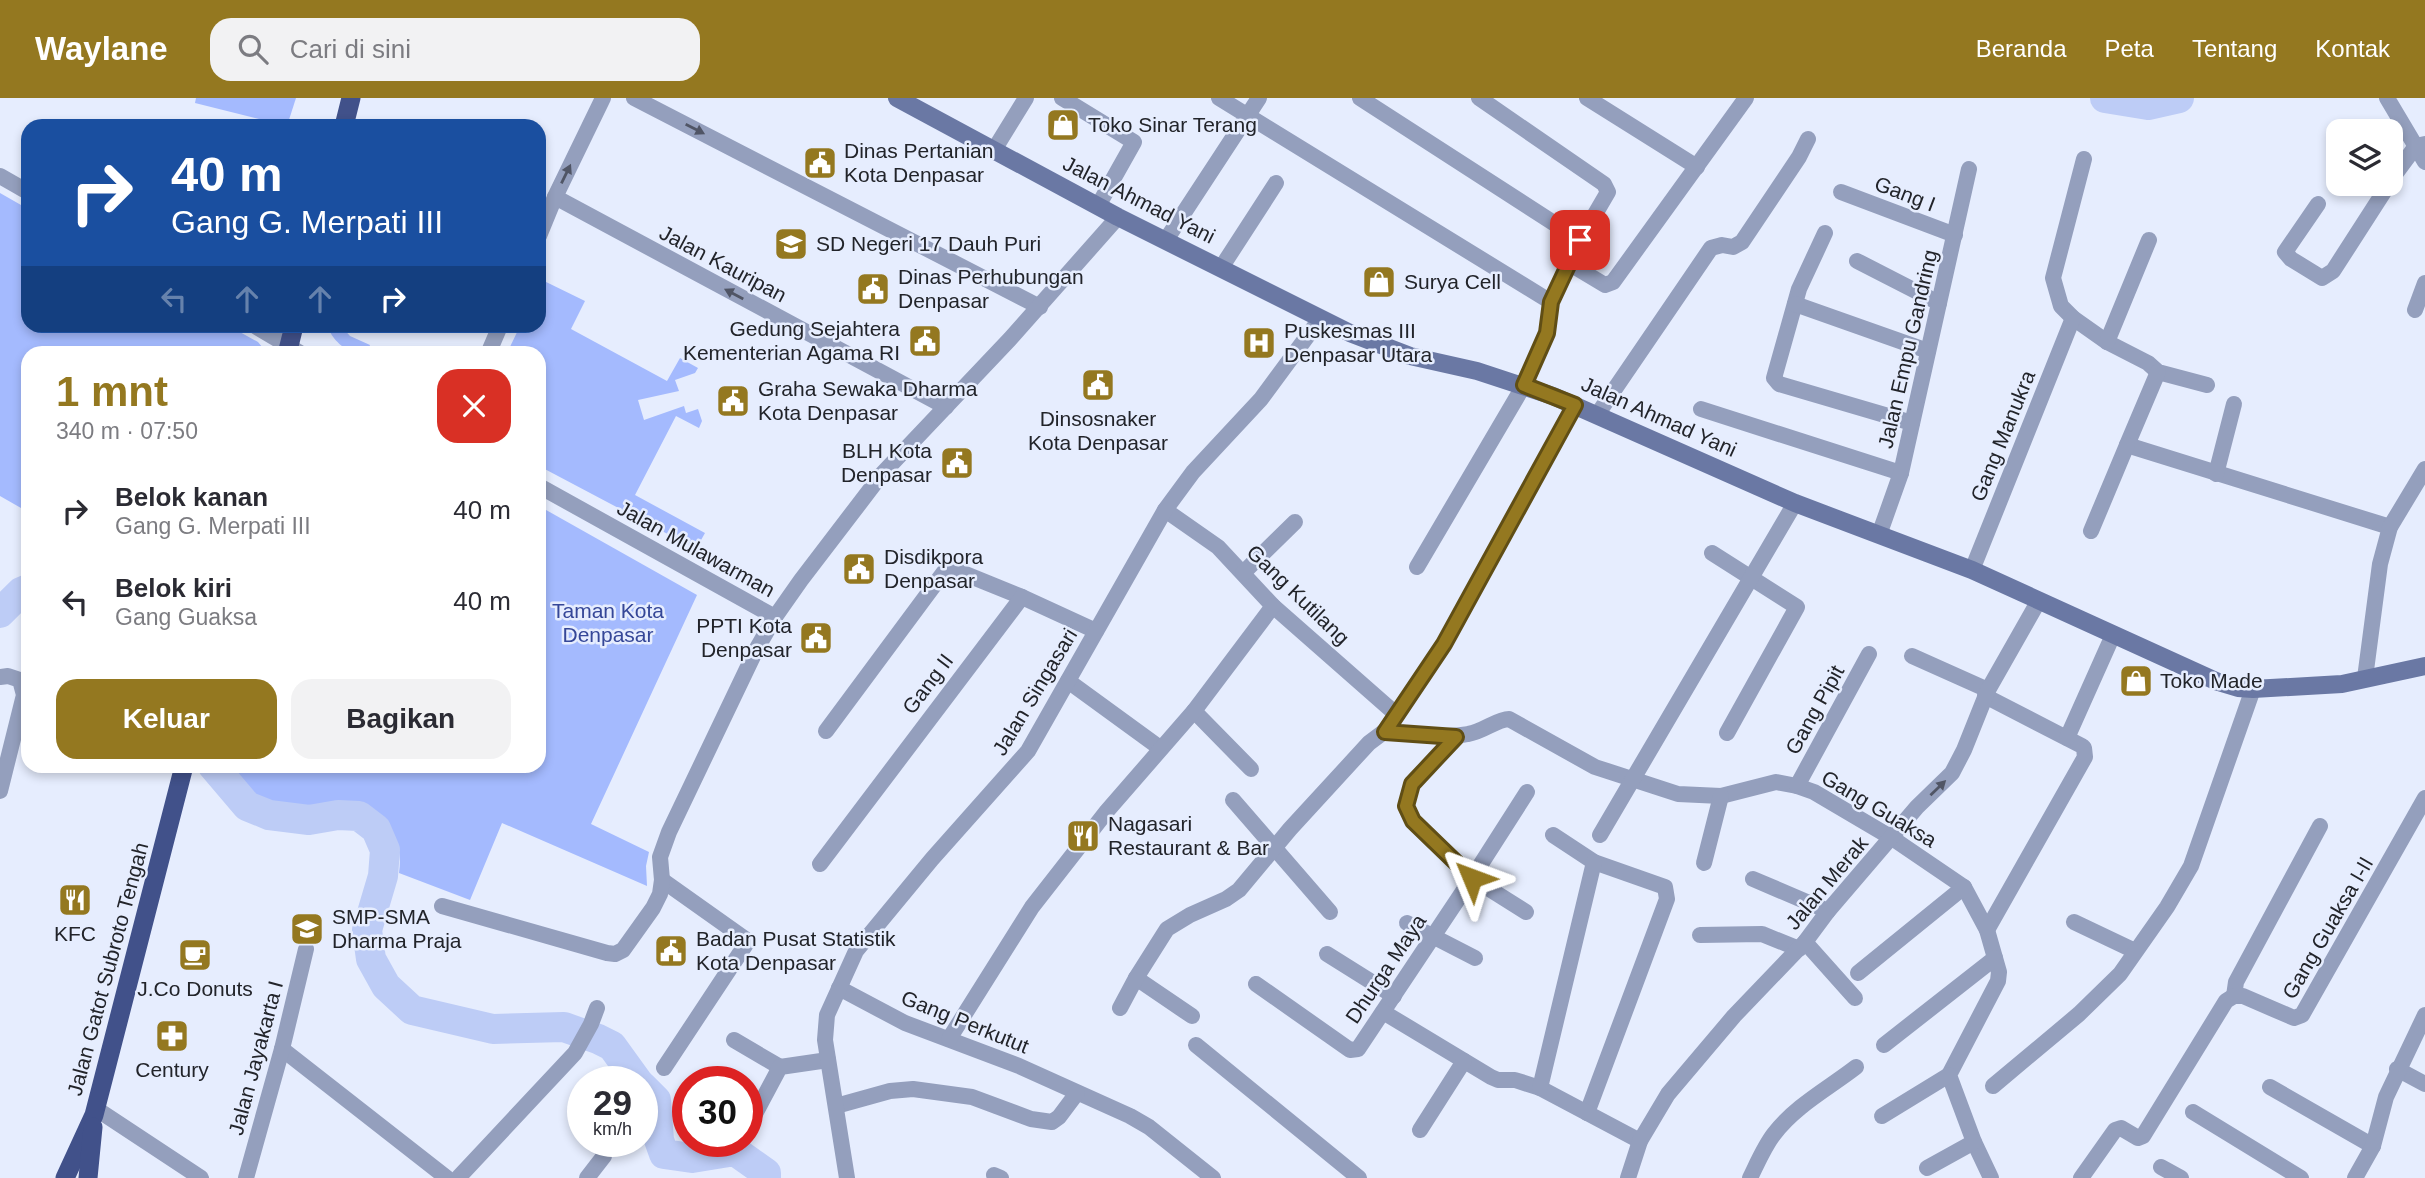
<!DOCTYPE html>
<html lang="id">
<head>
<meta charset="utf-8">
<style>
	body { margin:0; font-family:Helvetica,sans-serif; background:#f2f2f3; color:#2b2b33; height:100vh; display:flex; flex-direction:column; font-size:26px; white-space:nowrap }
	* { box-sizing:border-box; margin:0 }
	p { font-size:23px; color:#7c7c81 }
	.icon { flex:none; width:38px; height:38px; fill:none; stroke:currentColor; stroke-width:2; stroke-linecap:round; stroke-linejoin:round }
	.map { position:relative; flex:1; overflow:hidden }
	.drawer { position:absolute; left:21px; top:248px; width:525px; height:427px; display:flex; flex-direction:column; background:#fff; border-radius:21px; box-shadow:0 4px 10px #0003 }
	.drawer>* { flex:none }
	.hud { position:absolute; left:21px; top:21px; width:525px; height:214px; border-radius:21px; box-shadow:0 4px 10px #0003; background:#1a4fa0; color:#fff; overflow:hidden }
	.tools { position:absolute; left:2326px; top:21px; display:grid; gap:14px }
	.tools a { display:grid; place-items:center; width:77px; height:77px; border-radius:14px; background:#fff; box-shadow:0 4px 10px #0003; font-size:35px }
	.speed { position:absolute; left:567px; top:968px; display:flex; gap:14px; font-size:35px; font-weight:700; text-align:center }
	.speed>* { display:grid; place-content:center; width:91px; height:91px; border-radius:50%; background:#fff; box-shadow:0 4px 10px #0003; line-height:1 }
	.speed small { font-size:18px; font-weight:400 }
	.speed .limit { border:10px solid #d22; background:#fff; color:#111 }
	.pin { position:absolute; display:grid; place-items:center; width:60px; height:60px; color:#fff; margin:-30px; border-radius:14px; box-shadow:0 4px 10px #0006 }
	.me { position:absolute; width:77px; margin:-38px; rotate:314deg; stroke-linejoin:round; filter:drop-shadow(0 0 5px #0008) }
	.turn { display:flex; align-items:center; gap:24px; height:147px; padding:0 35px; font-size:32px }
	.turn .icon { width:91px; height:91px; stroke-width:2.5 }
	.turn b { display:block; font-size:49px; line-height:60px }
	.lanes { display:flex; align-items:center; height:66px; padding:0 35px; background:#0003; justify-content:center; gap:35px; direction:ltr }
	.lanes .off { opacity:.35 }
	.round { display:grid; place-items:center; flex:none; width:74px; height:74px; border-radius:21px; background:#f2f2f3 }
	.summary { display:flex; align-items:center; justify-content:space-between; height:119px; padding:0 35px }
	h1 { font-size:42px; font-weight:700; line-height:52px; color:#947820 }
	.button { display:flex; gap:14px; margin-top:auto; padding:14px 35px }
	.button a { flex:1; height:80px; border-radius:21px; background:#947820; color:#fff; font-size:28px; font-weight:700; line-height:80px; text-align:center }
	.button a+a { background:#f2f2f3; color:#2b2b33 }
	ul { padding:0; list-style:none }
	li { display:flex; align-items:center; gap:21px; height:91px; padding:0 35px }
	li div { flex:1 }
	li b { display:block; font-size:26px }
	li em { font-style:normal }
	header { display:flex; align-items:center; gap:42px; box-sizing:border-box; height:98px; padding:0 35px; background:#947820; color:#fff }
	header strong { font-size:33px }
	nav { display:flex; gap:38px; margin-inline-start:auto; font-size:24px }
	.search { width:490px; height:63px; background:#f2f2f3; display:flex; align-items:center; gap:18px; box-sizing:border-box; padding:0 24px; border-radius:21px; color:#7c7c81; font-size:26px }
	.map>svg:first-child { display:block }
</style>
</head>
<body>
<header>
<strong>Waylane</strong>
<div class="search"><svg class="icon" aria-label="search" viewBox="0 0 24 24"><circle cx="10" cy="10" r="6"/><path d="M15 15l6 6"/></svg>Cari di sini</div>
<nav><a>Beranda</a><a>Peta</a><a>Tentang</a><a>Kontak</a></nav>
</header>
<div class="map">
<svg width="2425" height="1080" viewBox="0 0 2425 1080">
	<rect width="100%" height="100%" fill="#e6edfe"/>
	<g fill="#a4bafe">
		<polygon points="196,0 296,0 287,28 195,5"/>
		<polygon points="0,95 28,111 28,228 229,228 258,244 267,255 28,256 28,414 0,398"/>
		<polygon points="542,182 585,203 571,231 667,283 680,260 698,270 695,275 675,282 679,293 638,302 644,322 684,308 686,315 698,311 702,323 699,330 676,318 635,397 705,435 696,451 539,368 539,256 507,255 520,228 539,228 539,188"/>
		<path d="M 327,228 L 341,228 L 350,238 L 370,247 L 367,255 C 348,256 335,246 327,228 Z"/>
		<path d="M 539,408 L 697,497 L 591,726 L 649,754 L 646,768 L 647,788 L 502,725 L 470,802 L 399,775 C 406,727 371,703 325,709 C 310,711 293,715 277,710 C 255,703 241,686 229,669 L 539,668 Z"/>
	</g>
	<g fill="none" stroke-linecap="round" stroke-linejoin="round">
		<g stroke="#bdccf6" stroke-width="30">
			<polyline points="2105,0 2148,7 2179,0"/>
			<polyline points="0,515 21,494 28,491"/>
			<polyline points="213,668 247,708 269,717 309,722 338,717 359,718 376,731 385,752 383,778 367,832 371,861 386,888 412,912 493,931 564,929 598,941 612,948 638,984"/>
			<polyline points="642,988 656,1002 659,1042 664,1056 692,1060 735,1053 766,1075 766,1080"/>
		</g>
		<g stroke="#949fbd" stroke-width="16">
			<polyline points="634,0 1040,209"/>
			<polyline points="1062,0 1134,44 1098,108"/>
			<polyline points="1219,0 1551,204"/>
			<polyline points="1360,0 1580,142"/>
			<polyline points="1587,0 1697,69"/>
			<polyline points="2387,0 2425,64"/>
			<polyline points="994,52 1026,0"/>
			<polyline points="2084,61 2053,180 2061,208 2073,220 2107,244 2148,265 2158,274 2207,287"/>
			<polyline points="0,78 28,94"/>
			<polyline points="2390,83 2416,48 2425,46"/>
			<polyline points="1841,94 1955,137"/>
			<polyline points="555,99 946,309"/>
			<polyline points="2318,106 2285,154 2291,161 2322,180 2333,173 2389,86"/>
			<polyline points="1825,135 1799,191 1774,280 1779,286 1912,325"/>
			<polyline points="539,138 555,99 603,0"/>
			<polyline points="1166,142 1259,0"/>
			<polyline points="1857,163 1939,205"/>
			<polyline points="1570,166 1605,187 1613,184 1746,0"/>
			<polyline points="1221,170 1276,85"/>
			<polyline points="1795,206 1928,253"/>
			<polyline points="2415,212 2425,185"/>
			<polyline points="255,228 302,256"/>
			<polyline points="2107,244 2149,142"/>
			<polyline points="488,256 500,228"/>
			<polyline points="2158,274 2127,347 2390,429"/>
			<polyline points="1701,311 1901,375"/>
			<polyline points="1597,317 1711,150 1722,147 1733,149 1742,144 1799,59 1808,41"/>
			<polyline points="2216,376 2234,306"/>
			<polyline points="539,388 775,519"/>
			<polyline points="1165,412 1218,449 1273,508 1397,617"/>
			<polyline points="2091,433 2127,347"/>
			<polyline points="1879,437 1901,375 1969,71"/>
			<polyline points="1712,455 1797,509 1727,635"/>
			<polyline points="1417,469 1524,287 1547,235 1551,204 1580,142 1608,94 1604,86 1479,0"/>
			<polyline points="1972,472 2073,220"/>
			<polyline points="1243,475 1295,424"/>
			<polyline points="1912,558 1988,592"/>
			<polyline points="0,579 8,578 20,582 24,597 0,693"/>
			<polyline points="2365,580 2380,466 2390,429 2425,371"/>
			<polyline points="1068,583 1160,650"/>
			<polyline points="1985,598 2082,648 2084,650 2085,659 1987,832"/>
			<polyline points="1194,613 1251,671"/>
			<polyline points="826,633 944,474 953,471 1022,499"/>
			<path d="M 1385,633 C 1412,635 1442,641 1468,636 C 1483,634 1497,621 1509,621 L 1595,669 L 1678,696 L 1721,698 L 1776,684 L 1797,688 L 1814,694 L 1892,740 L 1964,789 L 1987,832 L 1999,874 L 1998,883 L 1949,977 L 1974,1044 L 1991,1080"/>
			<polyline points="2067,640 2113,537"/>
			<polyline points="1797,688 1869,556"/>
			<polyline points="1233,702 1330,814"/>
			<polyline points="1553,737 1594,764 1665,789 1667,801 1587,1015"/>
			<polyline points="1600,737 1795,405"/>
			<polyline points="1704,765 1721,698"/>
			<polyline points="820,766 1022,499 1096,533"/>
			<polyline points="1753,781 1828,813"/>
			<polyline points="662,782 748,843 664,970"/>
			<polyline points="442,808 607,855 615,856 623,852 653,810 660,796 662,782 660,759 669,734 756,552 775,519 801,482 882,376 1010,241 1118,119"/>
			<polyline points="1526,814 1472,780 1527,694"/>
			<polyline points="2074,824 2135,853"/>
			<polyline points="1407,825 1475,860"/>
			<polyline points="1700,837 1762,836 1799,851"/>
			<polyline points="1805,844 1855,900"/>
			<polyline points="1327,856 1394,898"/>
			<polyline points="1858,875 1964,789"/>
			<polyline points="1136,880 1192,918"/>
			<polyline points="1256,886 1350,952 1358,951 1472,780 1413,723 1406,708 1412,686 1456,639"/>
			<polyline points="839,890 905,925 1019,968 1130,1018 1149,1029 1213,1080"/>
			<polyline points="2234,898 2236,884 2320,728"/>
			<polyline points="1120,910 1136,880 1167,831 1190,817 1226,801 1239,792 1290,731 1369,645 1385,633 1444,546 1575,307"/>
			<polyline points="1383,914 1491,979 1498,982 1515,982 1540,990 1640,1043"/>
			<polyline points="949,941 1032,809 1107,713 1194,613 1273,508"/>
			<polyline points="734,942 780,969"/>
			<polyline points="1196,947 1359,1080"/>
			<polyline points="1884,947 1995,860"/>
			<polyline points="282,951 447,1080"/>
			<polyline points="2397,971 2425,986"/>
			<polyline points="1993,988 2079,916 2120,876 2167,809 2191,768 2253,591"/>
			<polyline points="2270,989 2373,1048"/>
			<polyline points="1540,990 1594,764"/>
			<polyline points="836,1008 890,993 913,991 972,999 1031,1021 1052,1024 1059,1019 1077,995"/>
			<polyline points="95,1010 201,1080"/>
			<polyline points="2193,1014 2301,1080"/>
			<polyline points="1882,1018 1949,977"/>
			<polyline points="747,1031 780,969 828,962"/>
			<polyline points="1420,1032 1464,963"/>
			<polyline points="2161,1069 2181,1080"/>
			<polyline points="1927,1070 1974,1044"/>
			<polyline points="994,1077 1001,1080"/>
			<polyline points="246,1080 282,951 306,851"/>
			<polyline points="458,1080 575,955 591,926 597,910"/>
			<polyline points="587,1080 604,1058"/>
			<polyline points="847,1080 825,942 827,917 856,853 932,761 1028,653 1165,412 1193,374 1261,301 1320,221"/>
			<polyline points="1628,1080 1640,1043 1668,996 1734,918 1805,844 1828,813 1917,709 1952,675 1964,652 1988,592 2038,504"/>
			<path d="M 1750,1080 C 1757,1066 1764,1049 1774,1036 C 1795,1008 1829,990 1856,969"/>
			<polyline points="2081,1080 2115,1032 2121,1030 2138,1040 2143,1038 2226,903 2234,898 2243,898 2294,920 2302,917 2425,700"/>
			<polyline points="2355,1080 2373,1048 2386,999 2425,917"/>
		</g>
		<polyline stroke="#6a78a4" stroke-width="18" points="897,0 1118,119 1350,235 1410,258 1477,273 1553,298 1795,405 1972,472 2218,584 2238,590 2253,591 2342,586 2425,568"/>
		<g stroke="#41518a" stroke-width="19">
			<polyline points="344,28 351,0"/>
			<polyline points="287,256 294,228"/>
			<polyline points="65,1080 94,1017 184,668"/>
			<polyline points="88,1080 93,1029"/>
		</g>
	</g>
	<defs><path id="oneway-solid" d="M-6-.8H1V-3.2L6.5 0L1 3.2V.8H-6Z" transform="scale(1.75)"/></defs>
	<g fill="#505565">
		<use href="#oneway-solid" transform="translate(695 31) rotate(27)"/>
		<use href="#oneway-solid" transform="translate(566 76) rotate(-64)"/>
		<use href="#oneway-solid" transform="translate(734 196) rotate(-152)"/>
		<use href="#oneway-solid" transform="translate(1938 690) rotate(-44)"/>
	</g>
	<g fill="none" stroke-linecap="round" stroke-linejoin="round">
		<defs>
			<polyline id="route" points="1472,780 1413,723 1406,708 1412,686 1456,639 1385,634 1444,546 1575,307 1524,287 1547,235 1551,204 1580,142"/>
		</defs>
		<use href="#route" stroke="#604e15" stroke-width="18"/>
		<use href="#route" stroke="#947820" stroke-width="12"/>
	</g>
	<defs>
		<symbol id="shop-square" viewBox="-11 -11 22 22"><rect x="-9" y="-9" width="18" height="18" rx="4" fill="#947820" stroke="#e6edfe"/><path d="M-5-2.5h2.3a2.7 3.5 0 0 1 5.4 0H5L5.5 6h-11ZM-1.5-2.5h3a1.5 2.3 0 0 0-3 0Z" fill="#fff"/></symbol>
		<symbol id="civic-square" viewBox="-11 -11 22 22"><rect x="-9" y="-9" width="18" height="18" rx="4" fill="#947820" stroke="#e6edfe"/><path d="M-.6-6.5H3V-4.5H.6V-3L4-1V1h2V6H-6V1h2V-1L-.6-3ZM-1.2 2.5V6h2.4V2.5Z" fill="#fff"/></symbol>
		<symbol id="school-square" viewBox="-11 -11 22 22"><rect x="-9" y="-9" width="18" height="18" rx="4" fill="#947820" stroke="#e6edfe"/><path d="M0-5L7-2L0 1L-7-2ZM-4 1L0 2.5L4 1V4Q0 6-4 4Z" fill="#fff"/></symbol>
		<symbol id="hospital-square" viewBox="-11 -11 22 22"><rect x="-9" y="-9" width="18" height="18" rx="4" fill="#947820" stroke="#e6edfe"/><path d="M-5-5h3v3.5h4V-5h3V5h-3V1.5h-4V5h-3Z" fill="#fff"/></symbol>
		<symbol id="restaurant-square" viewBox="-11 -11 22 22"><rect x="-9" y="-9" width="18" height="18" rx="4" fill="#947820" stroke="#e6edfe"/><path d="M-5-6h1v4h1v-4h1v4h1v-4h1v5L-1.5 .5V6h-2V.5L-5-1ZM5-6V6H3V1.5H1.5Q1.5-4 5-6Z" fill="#fff"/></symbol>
		<symbol id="cafe-square" viewBox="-11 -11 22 22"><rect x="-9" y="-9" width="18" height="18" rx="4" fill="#947820" stroke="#e6edfe"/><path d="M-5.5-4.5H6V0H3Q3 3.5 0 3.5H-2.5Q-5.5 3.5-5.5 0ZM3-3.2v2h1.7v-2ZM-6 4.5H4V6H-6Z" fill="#fff"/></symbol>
		<symbol id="pharmacy-square" viewBox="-11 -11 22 22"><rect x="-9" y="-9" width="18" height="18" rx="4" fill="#947820" stroke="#e6edfe"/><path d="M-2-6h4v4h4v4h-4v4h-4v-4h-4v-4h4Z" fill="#fff"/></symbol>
	</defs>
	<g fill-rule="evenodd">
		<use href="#shop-square" x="1044" y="8" width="38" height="38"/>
		<use href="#civic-square" x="801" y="46" width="38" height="38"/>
		<use href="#school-square" x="772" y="127" width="38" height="38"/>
		<use href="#shop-square" x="1360" y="165" width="38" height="38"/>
		<use href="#civic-square" x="854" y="172" width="38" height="38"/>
		<use href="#civic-square" x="906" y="224" width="38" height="38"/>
		<use href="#hospital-square" x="1240" y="226" width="38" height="38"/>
		<use href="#civic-square" x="1079" y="268" width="38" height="38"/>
		<use href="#civic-square" x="714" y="284" width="38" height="38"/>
		<use href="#civic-square" x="938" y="346" width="38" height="38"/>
		<use href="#civic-square" x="840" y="452" width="38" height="38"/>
		<use href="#civic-square" x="797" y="521" width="38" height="38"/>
		<use href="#shop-square" x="2117" y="564" width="38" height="38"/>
		<use href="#restaurant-square" x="1064" y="719" width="38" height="38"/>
		<use href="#restaurant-square" x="56" y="783" width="38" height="38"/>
		<use href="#school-square" x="288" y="812" width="38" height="38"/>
		<use href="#civic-square" x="652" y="834" width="38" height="38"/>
		<use href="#cafe-square" x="176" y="838" width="38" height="38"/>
		<use href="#pharmacy-square" x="153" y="919" width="38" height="38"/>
	</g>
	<g text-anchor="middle" stroke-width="5" stroke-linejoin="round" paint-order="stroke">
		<g font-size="21" fill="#22242a" stroke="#e6edfe" text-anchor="start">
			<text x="1088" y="34">Toko Sinar Terang</text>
			<text x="844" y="60">Dinas Pertanian<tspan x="844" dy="24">Kota Denpasar</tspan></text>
			<text x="816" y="153">SD Negeri 17 Dauh Puri</text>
			<text x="898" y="186">Dinas Perhubungan<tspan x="898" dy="24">Denpasar</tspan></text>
			<text x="1404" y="191">Surya Cell</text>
			<text x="900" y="238" text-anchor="end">Gedung Sejahtera<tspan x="900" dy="24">Kementerian Agama RI</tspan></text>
			<text x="1284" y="240">Puskesmas III<tspan x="1284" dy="24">Denpasar Utara</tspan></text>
			<text x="758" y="298">Graha Sewaka Dharma<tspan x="758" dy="24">Kota Denpasar</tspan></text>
			<text x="1098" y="328" text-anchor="middle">Dinsosnaker<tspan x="1098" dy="24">Kota Denpasar</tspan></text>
			<text x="932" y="360" text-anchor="end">BLH Kota<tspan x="932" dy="24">Denpasar</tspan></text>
			<text x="884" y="466">Disdikpora<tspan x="884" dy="24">Denpasar</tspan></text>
			<text x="792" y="535" text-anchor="end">PPTI Kota<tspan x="792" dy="24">Denpasar</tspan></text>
			<text x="2160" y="590">Toko Made</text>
			<text x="1108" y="733">Nagasari<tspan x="1108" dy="24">Restaurant &amp; Bar</tspan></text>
			<text x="332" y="826">SMP-SMA<tspan x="332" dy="24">Dharma Praja</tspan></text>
			<text x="75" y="843" text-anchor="middle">KFC</text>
			<text x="696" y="848">Badan Pusat Statistik<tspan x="696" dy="24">Kota Denpasar</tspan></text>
			<text x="195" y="898" text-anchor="middle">J.Co Donuts</text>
			<text x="172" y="979" text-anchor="middle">Century</text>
		</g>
		<g font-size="21" fill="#22242a" stroke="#e6edfe">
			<text transform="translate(1905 96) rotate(21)" y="7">Gang I</text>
			<text transform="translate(1139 102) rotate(27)" y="7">Jalan Ahmad Yani</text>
			<text transform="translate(723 166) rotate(28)" y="7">Jalan Kauripan</text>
			<text transform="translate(1908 251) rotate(-77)" y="7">Jalan Empu Gandring</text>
			<text transform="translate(1659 319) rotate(24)" y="7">Jalan Ahmad Yani</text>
			<text transform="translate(2003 338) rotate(-68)" y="7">Gang Manukra</text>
			<text transform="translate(696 451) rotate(29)" y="7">Jalan Mulawarman</text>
			<text transform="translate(1298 497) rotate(44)" y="7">Gang Kutilang</text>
			<text transform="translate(928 586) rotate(-53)" y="7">Gang II</text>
			<text transform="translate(1035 594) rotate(-59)" y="7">Jalan Singasari</text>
			<text transform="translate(1815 612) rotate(-61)" y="7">Gang Pipit</text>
			<text transform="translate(1879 711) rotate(31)" y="7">Gang Guaksa</text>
			<text transform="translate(1827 785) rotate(-50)" y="7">Jalan Merak</text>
			<text transform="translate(2328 830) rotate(-60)" y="7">Gang Guaksa I-II</text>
			<text transform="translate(108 871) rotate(-75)" y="7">Jalan Gatot Subroto Tengah</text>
			<text transform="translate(1386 871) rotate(-56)" y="7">Dhurga Maya</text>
			<text transform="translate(965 924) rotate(22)" y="7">Gang Perkutut</text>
			<text transform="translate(256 960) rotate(-75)" y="7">Jalan Jayakarta I</text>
		</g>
		<g font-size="21" fill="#354798" stroke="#e6edfe">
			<text x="608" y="520">Taman Kota<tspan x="608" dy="24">Denpasar</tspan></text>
		</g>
	</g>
</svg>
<div class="tools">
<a><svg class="icon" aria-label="layers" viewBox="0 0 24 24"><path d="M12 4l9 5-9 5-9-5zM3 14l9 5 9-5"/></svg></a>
</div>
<div class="speed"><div>29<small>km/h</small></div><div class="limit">30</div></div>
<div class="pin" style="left:1580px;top:142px;background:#d93025"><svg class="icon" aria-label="arrive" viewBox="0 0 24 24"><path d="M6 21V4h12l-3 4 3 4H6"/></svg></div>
<svg class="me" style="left:1472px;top:780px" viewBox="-20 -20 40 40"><path d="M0-17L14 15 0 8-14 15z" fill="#947820" stroke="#fff" stroke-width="4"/></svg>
<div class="hud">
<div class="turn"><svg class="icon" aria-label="right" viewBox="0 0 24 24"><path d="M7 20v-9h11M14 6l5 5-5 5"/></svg><div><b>40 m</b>Gang G. Merpati III</div></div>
<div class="lanes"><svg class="icon off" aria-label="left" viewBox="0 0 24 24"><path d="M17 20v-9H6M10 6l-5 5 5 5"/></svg><svg class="icon off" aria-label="ahead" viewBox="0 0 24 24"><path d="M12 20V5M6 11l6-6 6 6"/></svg><svg class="icon off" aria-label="ahead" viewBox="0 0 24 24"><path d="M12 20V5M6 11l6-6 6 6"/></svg><svg class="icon" aria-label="right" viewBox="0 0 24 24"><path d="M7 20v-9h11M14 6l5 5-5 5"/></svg></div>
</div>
<section class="drawer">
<div class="summary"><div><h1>1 mnt</h1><p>340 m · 07:50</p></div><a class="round" style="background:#d93025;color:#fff"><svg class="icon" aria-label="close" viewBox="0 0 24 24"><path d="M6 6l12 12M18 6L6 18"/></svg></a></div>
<ul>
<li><svg class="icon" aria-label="right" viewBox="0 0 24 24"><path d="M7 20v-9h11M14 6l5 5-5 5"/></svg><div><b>Belok kanan</b><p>Gang G. Merpati III</p></div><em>40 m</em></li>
<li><svg class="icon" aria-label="left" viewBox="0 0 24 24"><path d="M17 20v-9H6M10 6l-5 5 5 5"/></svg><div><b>Belok kiri</b><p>Gang Guaksa</p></div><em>40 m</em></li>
</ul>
<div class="button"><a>Keluar</a><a>Bagikan</a></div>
</section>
</div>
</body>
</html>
